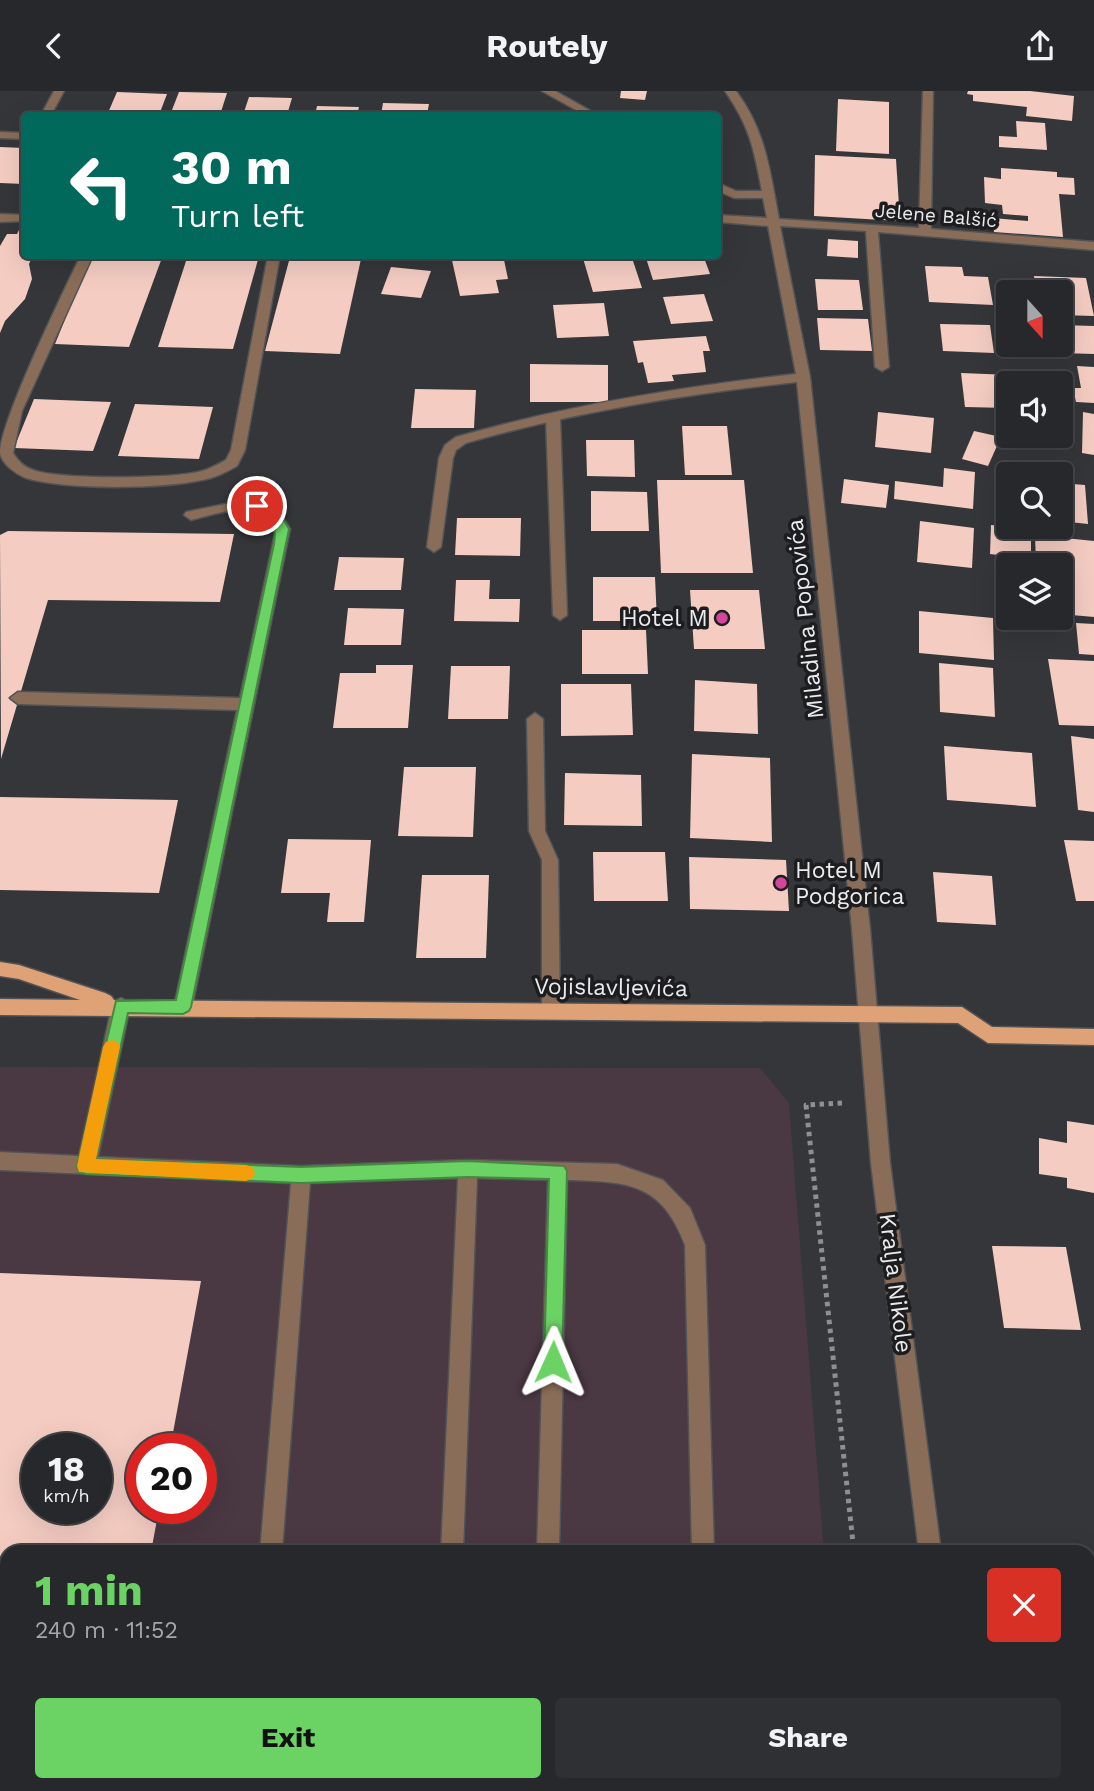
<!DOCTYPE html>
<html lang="en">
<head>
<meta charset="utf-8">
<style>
	body { margin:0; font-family:"Work Sans",sans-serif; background:#2f3033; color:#f1f3f6; height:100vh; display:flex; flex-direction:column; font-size:26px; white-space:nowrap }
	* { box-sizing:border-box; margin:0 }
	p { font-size:23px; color:#a4a6a9 }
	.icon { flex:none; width:38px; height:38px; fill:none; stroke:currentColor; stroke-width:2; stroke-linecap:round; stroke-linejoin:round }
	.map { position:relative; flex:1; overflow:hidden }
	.details { position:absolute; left:0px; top:1454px; width:1096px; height:247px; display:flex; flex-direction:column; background:#27282b; border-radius:21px 21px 0 0; box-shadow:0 7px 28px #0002,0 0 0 2px #434447 }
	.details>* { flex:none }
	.guide { position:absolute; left:21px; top:21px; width:700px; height:147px; border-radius:7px; box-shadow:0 7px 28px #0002,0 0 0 2px #434447; background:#00695c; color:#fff; overflow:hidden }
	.needle { width:46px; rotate:159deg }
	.fabs { position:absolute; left:996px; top:189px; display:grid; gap:14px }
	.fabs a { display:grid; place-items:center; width:77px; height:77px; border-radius:7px; background:#27282b; box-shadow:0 7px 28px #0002,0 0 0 2px #434447; font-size:35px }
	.speed { position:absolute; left:21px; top:1342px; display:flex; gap:14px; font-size:35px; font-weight:700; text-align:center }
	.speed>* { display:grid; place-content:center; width:91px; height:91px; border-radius:50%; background:#27282b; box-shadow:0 7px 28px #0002,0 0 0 2px #434447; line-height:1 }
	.speed small { font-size:18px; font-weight:400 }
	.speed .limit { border:10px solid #d22; background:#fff; color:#111 }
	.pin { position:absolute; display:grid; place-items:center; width:60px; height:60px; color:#fff; margin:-30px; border:4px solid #fff; border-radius:50%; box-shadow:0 2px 7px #0007 }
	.me { position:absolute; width:77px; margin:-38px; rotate:1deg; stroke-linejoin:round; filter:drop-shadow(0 0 5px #0008) }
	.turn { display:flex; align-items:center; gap:24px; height:147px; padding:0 35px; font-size:32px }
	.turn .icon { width:91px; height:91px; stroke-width:2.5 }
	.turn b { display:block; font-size:49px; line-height:60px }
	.round { display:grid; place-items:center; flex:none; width:74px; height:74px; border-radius:7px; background:#2f3033 }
	.summary { display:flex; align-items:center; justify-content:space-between; height:119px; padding:0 35px }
	h1 { font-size:42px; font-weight:700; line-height:52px; color:#6ad364 }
	.cta { display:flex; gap:14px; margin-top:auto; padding:14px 35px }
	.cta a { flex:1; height:80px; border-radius:7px; background:#6ad364; color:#111; font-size:28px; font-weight:700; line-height:80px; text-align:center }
	.cta a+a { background:#2f3033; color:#f1f3f6 }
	header { display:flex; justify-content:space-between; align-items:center; height:91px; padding:0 35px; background:#27282b; font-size:32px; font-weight:700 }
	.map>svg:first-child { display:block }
</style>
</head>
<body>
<header><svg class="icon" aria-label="back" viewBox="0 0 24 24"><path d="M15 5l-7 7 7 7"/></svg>Routely<svg class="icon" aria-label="share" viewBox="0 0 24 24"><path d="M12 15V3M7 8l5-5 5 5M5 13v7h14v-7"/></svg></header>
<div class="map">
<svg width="1094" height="1700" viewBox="0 0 1094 1700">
	<rect width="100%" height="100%" fill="#343639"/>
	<path fill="#4a3842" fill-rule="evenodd" d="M 0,976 L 760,977 L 789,1012 L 824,1461 L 7,1461 L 7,1694 L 842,1694 L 843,1700 L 0,1700 ZM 37,1358 L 96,1358 L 96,1418 L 37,1418 ZM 142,1358 L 201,1358 L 201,1418 L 142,1418 Z"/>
	<g fill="#f4ccc2" fill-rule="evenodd">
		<polygon points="621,0 647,0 645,9 620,7"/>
		<polygon points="968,0 1030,0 1074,5 1072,30 1026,25 1027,16 973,10 973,4 967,3"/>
		<polygon points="117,1 167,3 159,24 107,24"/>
		<polygon points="179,1 227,2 220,24 170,24"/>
		<polygon points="249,6 292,7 287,24 243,24"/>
		<polygon points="838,8 889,11 889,63 836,60"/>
		<polygon points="383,12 429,13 427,24 381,24"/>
		<polygon points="317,15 359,16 357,24 315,24"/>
		<polygon points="1016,30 1045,32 1047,59 999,56 999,45 1017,46"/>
		<polygon points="0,56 24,57 24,93 0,92"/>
		<polygon points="815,64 896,68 900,130 814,125"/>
		<polygon points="1001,77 1057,81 1057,86 1074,87 1075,104 1059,103 1063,146 994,141 993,127 1028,130 1028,125 1003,123 1002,114 985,112 984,86 1001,88"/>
		<polygon points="19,139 24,139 24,164 33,164 29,173 32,188 25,208 5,230 0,242 0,155 7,143 17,143"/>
		<polygon points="828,148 858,150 858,167 827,165"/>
		<polygon points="91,164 163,164 129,256 55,253"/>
		<polygon points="188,164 259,165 233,258 158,256"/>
		<polygon points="503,164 508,188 496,189 499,202 460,205 451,165"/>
		<polygon points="582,164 631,164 642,197 593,201"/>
		<polygon points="645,164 703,164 710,183 653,189"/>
		<polygon points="290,166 361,168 340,263 265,260"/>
		<polygon points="925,175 962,176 964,185 988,186 993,214 929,211"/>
		<polygon points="391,176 431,180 421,207 381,203"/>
		<polygon points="1034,185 1086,187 1094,225 1060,224 1060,201 1037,201"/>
		<polygon points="815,188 859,189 863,219 818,219"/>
		<polygon points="704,203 713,230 671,233 663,206"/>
		<polygon points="604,212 609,245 557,247 553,214"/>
		<polygon points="817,227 868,228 872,260 820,259"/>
		<polygon points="940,233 990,234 994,262 943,260"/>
		<polygon points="1060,234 1094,235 1094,263 1061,262"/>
		<polygon points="706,245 710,260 703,260 706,281 672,284 674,290 648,292 643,271 638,272 633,250"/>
		<polygon points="530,273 608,274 608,311 530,311"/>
		<polygon points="1077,275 1094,276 1094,312 1076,311 1073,297 1081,297"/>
		<polygon points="961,282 1011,284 1008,317 965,316"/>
		<polygon points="415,298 476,299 474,337 411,337"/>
		<polygon points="34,308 111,311 93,360 14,357"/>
		<polygon points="135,313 213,316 199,368 118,365"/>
		<polygon points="878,321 934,327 931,362 875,356"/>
		<polygon points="1083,321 1094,323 1094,364 1082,362"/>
		<polygon points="682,335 727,335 732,384 685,384"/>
		<polygon points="974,340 1001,346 988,375 962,368"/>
		<polygon points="586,349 634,349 635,386 587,385"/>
		<polygon points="944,377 975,381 973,418 894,408 895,390 943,396"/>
		<polygon points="844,388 889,394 886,417 841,412"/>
		<polygon points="657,389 744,389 753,482 661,482"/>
		<polygon points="1060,392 1085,394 1088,433 1060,430"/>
		<polygon points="591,400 647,401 649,440 591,440"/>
		<polygon points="457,427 521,427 520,465 455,464"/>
		<polygon points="920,430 974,437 972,477 917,471"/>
		<polygon points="991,434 1031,438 1031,468 990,463"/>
		<polygon points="8,440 234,443 220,511 48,509 1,668 0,444"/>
		<polygon points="1035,444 1094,450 1094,526 1060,523 1060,474 1036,474"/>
		<polygon points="339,466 404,467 401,499 334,499"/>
		<polygon points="593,486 655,486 657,530 593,530"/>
		<polygon points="456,489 490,489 489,508 520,508 519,531 454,530"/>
		<polygon points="690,499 759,499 765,558 694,558"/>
		<polygon points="348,517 404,518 401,554 344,554"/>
		<polygon points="919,520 993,527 994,569 919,562"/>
		<polygon points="1076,532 1094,533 1094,564 1079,563"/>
		<polygon points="582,539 646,539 648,583 582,583"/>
		<polygon points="1048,568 1094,570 1094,635 1059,634"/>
		<polygon points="939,572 993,577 995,626 940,621"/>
		<polygon points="376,574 413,574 408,637 333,637 340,582 376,582"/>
		<polygon points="451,575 510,575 508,628 448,628"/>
		<polygon points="695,589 757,593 758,643 694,640"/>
		<polygon points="561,593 631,593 633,644 561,645"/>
		<polygon points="1071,645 1094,648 1094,721 1078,719"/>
		<polygon points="944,655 1032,662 1036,716 947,709"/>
		<polygon points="692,663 770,667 772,751 690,747"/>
		<polygon points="404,676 476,676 473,746 398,745"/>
		<polygon points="565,682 641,684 642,735 564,734"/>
		<polygon points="0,706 178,709 159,802 0,799"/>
		<polygon points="288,748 371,749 364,831 327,831 330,802 281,802"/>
		<polygon points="1064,749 1094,750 1094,810 1076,810"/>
		<polygon points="593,761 665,761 668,810 594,810"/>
		<polygon points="689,766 786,769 789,820 690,818"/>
		<polygon points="933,781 992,785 996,834 937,831"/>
		<polygon points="422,784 489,784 486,867 416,867"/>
		<polygon points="1067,1030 1094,1034 1094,1102 1067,1097 1067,1087 1039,1083 1039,1047 1067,1052"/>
		<polygon points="992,1155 1066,1156 1081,1239 1004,1237"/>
		<path d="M 0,1182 L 201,1190 L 170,1358 L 142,1358 L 142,1418 L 159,1418 L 151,1461 L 7,1461 L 7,1694 L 108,1694 L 107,1700 L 0,1700 ZM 37,1358 L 96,1358 L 96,1418 L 37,1418 Z"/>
		<polygon points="1090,1580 1094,1601 1094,1622 1088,1622"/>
	</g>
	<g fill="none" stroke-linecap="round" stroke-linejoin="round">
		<defs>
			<g id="lane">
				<polygon points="54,0 64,0 51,24 41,24"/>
				<polygon points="0,123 24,124 24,130 0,131"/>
				<path d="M 81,164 L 93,164 L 22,320 L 13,362 C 18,370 24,376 33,379 C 60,389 174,388 202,380 C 210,378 218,373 226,369 L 231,359 L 268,164 L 280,164 L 245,359 L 237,375 C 226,381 215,387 202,389 C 161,398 66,399 26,387 C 16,383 2,373 0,362 C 0,331 64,199 81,164 Z"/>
				<polygon points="553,323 560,327 567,524 560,529 553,524 546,327"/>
				<path d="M 245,409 C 268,411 279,418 290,438 L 192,916 L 189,921 L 183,924 L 177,921 L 174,916 L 237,619 L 18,613 L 10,607 L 18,601 L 240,607 L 276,438 C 258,406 220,422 191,429 L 184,424 L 186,421 Z"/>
				<polygon points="535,622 543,628 545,740 558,769 560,919 557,924 551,927 545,924 542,919 542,769 529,740 527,628"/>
				<path d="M 121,907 L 127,910 L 130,915 L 98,1066 L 301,1075 L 468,1069 L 617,1073 L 663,1089 L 690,1117 L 705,1154 L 714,1461 L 692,1461 L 685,1154 C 661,1091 628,1091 567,1089 L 559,1461 L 537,1461 L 548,1089 L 477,1087 L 463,1461 L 441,1461 L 458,1087 L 310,1092 L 282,1461 L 260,1461 L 291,1092 L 0,1079 L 0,1061 L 79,1065 L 112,915 L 115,910 Z"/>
				<polygon points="619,1694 970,1694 972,1698 621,1700"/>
			</g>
			<g id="street">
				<polygon points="542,0 555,0 598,24 585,24"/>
				<path d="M 725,0 L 736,0 C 766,40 770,81 779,128 L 919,137 L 923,0 L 933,0 L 931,138 L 1094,151 L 1094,159 L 878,141 L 889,276 L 882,280 L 875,276 L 866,140 L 780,135 L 810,286 L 870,838 L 890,1072 L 941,1461 L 919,1461 L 871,1072 L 852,838 L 797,291 C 685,303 574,321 466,352 L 456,359 L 453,367 L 441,456 L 434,461 L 427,456 L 439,367 L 445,354 L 456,346 C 568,314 681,296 796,283 L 768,135 L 718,131 L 718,124 L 767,127 L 763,107 L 734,107 L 718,100 L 718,92 L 736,100 L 762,100 C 754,58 750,36 725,0 Z"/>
				<polygon points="0,41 24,42 24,48 0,47"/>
				<polygon points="948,1694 972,1694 973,1700 949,1700"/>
			</g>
			<polygon id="primary" points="0,871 19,874 105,902 111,905 114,909 962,916 992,936 1094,938 1094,954 988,952 958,932 0,924 0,908 80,909 19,888 0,885"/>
		</defs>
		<use href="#lane" stroke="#515356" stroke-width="3"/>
		<use href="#street" stroke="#515356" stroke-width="3"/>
		<use href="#primary" stroke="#515356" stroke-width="3"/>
		<polyline stroke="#8d8f91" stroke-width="5" stroke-dasharray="4.5 4.5" stroke-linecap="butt" points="842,1012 806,1014 854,1461"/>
		<use href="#lane" fill="#8a6d58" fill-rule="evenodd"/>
		<use href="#street" fill="#8a6d58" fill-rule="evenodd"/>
		<use href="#primary" fill="#dea276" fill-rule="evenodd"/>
	</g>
	<path fill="#6ad364" stroke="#458941" stroke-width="2" d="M 257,411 L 279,421 L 289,438 L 191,916 L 189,920 L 183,923 L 128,922 L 96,1068 L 301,1076 L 468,1070 L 564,1075 L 567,1080 L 562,1271 L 560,1277 L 553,1280 L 546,1277 L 544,1271 L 549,1088 L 468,1086 L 301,1092 L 86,1083 L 79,1081 L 77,1075 L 116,910 L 176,909 L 274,453 C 278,425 267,431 251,415 Z"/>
	<polygon fill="#f59e0b" points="112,949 118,951 120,956 96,1068 246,1074 253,1076 255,1082 253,1087 246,1090 79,1081 77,1075 103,956 106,951"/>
	<g fill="#d1479c" stroke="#1d1d1f" stroke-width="2.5">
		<circle cx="722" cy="527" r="7"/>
		<circle cx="781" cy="792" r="7"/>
	</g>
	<g text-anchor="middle" stroke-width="7" stroke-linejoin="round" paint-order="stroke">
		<g font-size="19" fill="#eaebed" stroke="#1d1d1f">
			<text transform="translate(936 124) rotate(5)" y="7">Jelene Balšić</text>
		</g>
		<g font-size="23" fill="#eaebed" stroke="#1d1d1f" text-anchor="end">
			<text x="708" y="535">Hotel M</text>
			<text x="795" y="787" text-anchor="start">Hotel M<tspan x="795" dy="26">Podgorica</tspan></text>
		</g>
		<g font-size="23" fill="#eaebed" stroke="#1d1d1f">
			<text transform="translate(805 528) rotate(-96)" y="8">Miladina Popovića</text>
			<text transform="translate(611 896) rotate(1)" y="8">Vojislavljevića</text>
			<text transform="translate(896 1192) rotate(83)" y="8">Kralja Nikole</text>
		</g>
	</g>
</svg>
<div class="fabs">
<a><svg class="needle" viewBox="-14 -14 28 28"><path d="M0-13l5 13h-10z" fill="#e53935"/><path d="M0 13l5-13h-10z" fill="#a4a6a9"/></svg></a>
<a><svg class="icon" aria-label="sound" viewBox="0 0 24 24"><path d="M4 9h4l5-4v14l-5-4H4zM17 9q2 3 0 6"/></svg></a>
<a><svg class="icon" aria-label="search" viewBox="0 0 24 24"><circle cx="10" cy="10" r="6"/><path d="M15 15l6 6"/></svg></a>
<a><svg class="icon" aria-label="layers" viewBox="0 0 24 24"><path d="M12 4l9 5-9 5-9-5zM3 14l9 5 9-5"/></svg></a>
</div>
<div class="speed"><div>18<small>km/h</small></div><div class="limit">20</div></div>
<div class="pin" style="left:257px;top:415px;background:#d93025"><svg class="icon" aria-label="arrive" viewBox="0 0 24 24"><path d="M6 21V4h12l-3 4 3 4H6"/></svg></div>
<svg class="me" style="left:553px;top:1271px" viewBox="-20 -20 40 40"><path d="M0-17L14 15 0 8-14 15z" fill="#6ad364" stroke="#fff" stroke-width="4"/></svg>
<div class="guide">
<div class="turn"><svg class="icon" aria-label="left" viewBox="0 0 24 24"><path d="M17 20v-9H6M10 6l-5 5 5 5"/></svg><div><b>30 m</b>Turn left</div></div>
</div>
<section class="details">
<div class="summary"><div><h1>1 min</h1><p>240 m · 11:52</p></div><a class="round" style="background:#d93025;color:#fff"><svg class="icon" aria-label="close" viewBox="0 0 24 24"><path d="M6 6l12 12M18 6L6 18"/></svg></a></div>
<div class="cta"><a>Exit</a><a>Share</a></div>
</section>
</div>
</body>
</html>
